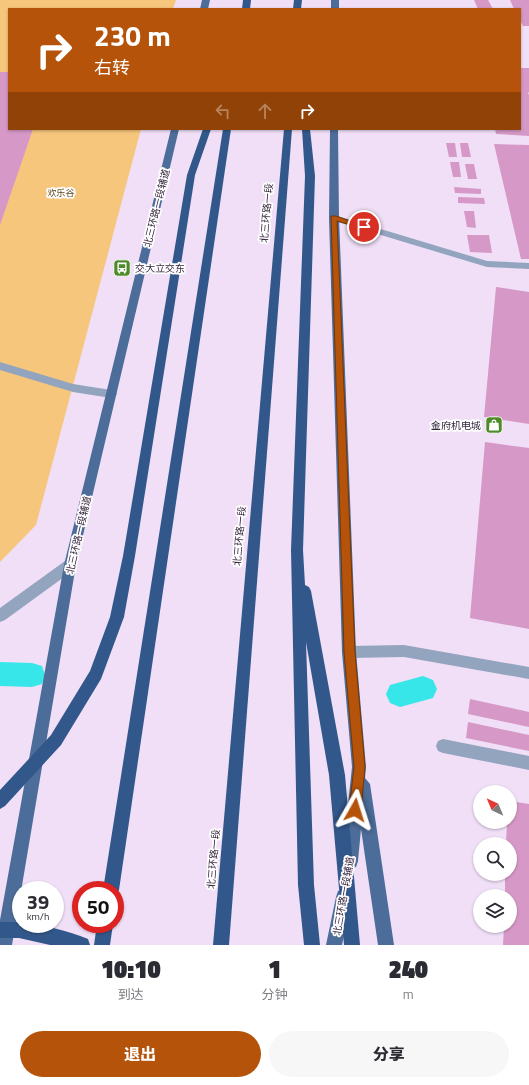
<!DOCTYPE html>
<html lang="zh">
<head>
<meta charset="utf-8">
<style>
	body { margin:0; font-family:"Titillium Web","Noto Sans SC",sans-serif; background:#f7f7f7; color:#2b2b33; height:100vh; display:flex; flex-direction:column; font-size:15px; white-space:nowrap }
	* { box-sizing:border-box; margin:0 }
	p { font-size:13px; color:#7c7c81 }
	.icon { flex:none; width:22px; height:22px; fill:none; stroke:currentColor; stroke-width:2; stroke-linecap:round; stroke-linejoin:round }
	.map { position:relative; height:945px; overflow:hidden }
	.side { display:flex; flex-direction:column; background:#fff; flex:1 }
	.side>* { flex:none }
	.hud { position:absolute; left:8px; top:8px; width:513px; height:122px; border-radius:0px; box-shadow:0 1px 3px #0004; background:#b45309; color:#fff; overflow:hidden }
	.needle { width:26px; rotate:316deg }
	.fabs { position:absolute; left:473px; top:785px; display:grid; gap:8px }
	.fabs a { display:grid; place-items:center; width:44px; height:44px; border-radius:50%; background:#fff; box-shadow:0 1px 3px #0004; font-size:20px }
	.speed { position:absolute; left:12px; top:881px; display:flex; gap:8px; font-size:20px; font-weight:700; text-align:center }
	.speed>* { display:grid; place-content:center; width:52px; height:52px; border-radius:50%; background:#fff; box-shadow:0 1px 3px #0004; line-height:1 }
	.speed small { font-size:10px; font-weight:400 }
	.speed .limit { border:6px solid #d22; background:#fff; color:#111 }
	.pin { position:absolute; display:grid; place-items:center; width:34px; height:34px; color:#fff; margin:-17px; border:2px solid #fff; border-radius:50%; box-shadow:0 1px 4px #0007 }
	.me { position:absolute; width:44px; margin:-22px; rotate:6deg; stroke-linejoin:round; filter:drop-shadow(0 0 3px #0008) }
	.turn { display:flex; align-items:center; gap:14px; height:84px; padding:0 20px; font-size:18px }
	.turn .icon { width:52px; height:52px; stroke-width:2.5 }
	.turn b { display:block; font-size:28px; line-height:34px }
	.lanes { display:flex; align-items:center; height:38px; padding:0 20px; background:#0003; justify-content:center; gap:20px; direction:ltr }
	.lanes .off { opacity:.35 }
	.eta { display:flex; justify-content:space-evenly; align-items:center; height:68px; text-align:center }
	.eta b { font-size:24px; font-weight:800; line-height:28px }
	.primary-button { display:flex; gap:8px; margin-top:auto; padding:8px 20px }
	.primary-button a { flex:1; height:46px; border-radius:24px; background:#b45309; color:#fff; font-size:16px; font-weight:800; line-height:46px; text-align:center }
	.primary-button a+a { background:#f7f7f7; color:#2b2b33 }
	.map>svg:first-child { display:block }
</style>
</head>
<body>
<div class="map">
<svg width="529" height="945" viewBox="0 0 529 945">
	<rect width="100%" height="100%" fill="#f0dff7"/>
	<polygon fill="#f7c67d" points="0,0 176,0 173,9 9,9 9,129 141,129 36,525 0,562"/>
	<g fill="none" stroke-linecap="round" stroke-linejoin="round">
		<g fill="#37e6e8" fill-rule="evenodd">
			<polygon points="0,662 32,663 42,666 45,675 42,684 32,687 0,686"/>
			<polygon points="423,676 433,680 437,689 433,698 400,707 390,703 386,694 390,685"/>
		</g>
	</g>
	<g fill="#d698c6">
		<polygon points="474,0 488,0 493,9 478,9"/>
		<polygon points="510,0 529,0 529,26 523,26 520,20 520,9 514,9"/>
		<polygon points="520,68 529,68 529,92 528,93 529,95 529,136 496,134 495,129 520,129"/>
		<polygon points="0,72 9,72 9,129 33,129 0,225"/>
		<polygon points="446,143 455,143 457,157 449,157"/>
		<polygon points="460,143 468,143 471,157 462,157"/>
		<polygon points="494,144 529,145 529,259 521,259"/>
		<polygon points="450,162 459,162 461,177 453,177"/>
		<polygon points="465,164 474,164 477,179 468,179"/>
		<polygon points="454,187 481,189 481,194 455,193"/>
		<polygon points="458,197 484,198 485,204 458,203"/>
		<polygon points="464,211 474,211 476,228 467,227"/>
		<polygon points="467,235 489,235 492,253 470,252"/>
		<polygon points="496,287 529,292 529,424 484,417"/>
		<polygon points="485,442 529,448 529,629 470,618"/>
		<polygon points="470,699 529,712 529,727 468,714"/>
		<polygon points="468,722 529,735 529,751 466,738"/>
		<polygon points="510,801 529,804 529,945 503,945 504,926 510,926 510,896 505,896 505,874 510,874 510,844 506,844 507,822 510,822"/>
	</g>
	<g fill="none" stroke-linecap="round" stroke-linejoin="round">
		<g fill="#92a4be" fill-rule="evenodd">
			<polygon points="334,215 487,261 529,263 529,269 487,267 331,220 329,218"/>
			<polygon points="0,362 73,384 111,390 115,391 117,394 115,397 111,398 73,392 0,370"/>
			<polygon points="70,560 75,561 76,565 75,569 5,620 0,622 0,608 65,561"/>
			<polygon points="404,645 529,667 529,679 404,657 349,658 344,656 342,652 344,648 349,646"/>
			<polygon points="443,739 529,756 529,770 443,753 438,751 436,746 438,741"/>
		</g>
		<g fill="#4c6d99" fill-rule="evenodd">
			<polygon points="202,0 210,0 208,9 200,9"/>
			<rect x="331" y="0" width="8" height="9"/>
			<polygon points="171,129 179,129 76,565 12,945 0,945 0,920 64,565"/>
			<polygon points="330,129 338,129 339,218 356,652 366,767 365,778 370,784 394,945 378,945 361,829 358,861 356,867 350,869 344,867 342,861 352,767 342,652 329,218"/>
			<polygon points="344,889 350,891 352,897 342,945 326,945 336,897 338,891"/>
		</g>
		<g fill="#32588b" fill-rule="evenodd">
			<polygon points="243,0 251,0 250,9 242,9"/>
			<polygon points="294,0 302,0 301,9 293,9"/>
			<polygon points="203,129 211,129 195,175 135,556 124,617 101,679 61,745 5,806 0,809 0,790 51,735 90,671 110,617 123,556 187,175"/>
			<polygon points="223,129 231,129 119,890 115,896 115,890 103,890"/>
			<polygon points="284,129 292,129 229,945 213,945"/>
			<polygon points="302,129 310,129 315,176 303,550 305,585 309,587 311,591 345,775 360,945 344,945 329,775 306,642 314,885 320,945 304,945 298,885 291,550 305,176"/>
			<path d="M 0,922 L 21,922 L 21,924 C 43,924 68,931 88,939 L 90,945 L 50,945 L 19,938 L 0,938 Z"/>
			<polygon points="97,924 113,924 110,945 94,945"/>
		</g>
	</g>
	<polygon fill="#b45309" stroke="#753606" points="331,216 336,216 368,227 364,229 337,221 355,652 365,767 361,810 359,814 355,815 351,814 349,810 354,767 344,652"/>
	<defs>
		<symbol id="bus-square" viewBox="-11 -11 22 22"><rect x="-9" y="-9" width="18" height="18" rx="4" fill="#4d8a2a" stroke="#fff"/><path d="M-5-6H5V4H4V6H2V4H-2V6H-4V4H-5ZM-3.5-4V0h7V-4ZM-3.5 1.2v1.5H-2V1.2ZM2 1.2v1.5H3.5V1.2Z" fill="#fff"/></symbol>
		<symbol id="shop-square" viewBox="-11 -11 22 22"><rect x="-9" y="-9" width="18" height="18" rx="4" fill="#4d8a2a" stroke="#fff"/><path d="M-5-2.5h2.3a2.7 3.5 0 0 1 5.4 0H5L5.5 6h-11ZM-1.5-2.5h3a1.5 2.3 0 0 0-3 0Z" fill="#fff"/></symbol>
	</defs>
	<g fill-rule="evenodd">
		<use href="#bus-square" x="112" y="258" width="20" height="20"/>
		<use href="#shop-square" x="484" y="415" width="20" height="20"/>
	</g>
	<g text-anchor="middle" stroke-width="3.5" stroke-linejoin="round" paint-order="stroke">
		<g font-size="9" fill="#60471f" stroke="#fff">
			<text x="61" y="196">欢乐谷</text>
		</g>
		<g font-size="10" fill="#37263e" stroke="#fff">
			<text transform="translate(156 208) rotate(-76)" y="4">北三环路一段辅道</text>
			<text transform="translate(266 213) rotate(-85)" y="4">北三环路一段</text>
			<text transform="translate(78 535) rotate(-77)" y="4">北三环路一段辅道</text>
			<text transform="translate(239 536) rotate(-85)" y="4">北三环路一段</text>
			<text transform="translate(213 859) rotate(-85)" y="4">北三环路一段</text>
			<text transform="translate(343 896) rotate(-80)" y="4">北三环路一段辅道</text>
		</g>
		<g font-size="10" fill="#37263e" stroke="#fff" text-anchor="start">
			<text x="135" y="272">交大立交东</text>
			<text x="481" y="429" text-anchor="end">金府机电城</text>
		</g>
	</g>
</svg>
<div class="fabs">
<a><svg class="needle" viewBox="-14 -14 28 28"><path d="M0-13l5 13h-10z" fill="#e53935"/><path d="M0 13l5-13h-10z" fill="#7c7c81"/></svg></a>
<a><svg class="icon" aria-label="search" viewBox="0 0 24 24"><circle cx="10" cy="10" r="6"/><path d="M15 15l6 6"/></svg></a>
<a><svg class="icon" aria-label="layers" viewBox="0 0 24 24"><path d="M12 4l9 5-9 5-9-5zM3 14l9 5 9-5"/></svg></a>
</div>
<div class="speed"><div>39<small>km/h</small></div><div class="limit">50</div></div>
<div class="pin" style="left:364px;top:227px;background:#d93025"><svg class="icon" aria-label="arrive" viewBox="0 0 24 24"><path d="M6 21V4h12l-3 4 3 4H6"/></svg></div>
<svg class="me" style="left:355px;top:810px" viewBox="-20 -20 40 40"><path d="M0-17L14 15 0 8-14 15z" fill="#b45309" stroke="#fff" stroke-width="4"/></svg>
<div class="hud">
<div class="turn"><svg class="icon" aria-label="right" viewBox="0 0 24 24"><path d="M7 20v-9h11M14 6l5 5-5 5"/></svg><div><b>230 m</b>右转</div></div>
<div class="lanes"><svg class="icon off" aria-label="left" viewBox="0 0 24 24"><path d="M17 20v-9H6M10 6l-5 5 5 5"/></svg><svg class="icon off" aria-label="ahead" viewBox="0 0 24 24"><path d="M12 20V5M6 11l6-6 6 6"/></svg><svg class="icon" aria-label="right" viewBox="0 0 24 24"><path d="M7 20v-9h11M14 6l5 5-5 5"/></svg></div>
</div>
</div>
<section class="side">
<div class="eta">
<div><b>10:10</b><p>到达</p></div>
<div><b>1</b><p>分钟</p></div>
<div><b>240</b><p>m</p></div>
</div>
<div class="primary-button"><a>退出</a><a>分享</a></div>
</section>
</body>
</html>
